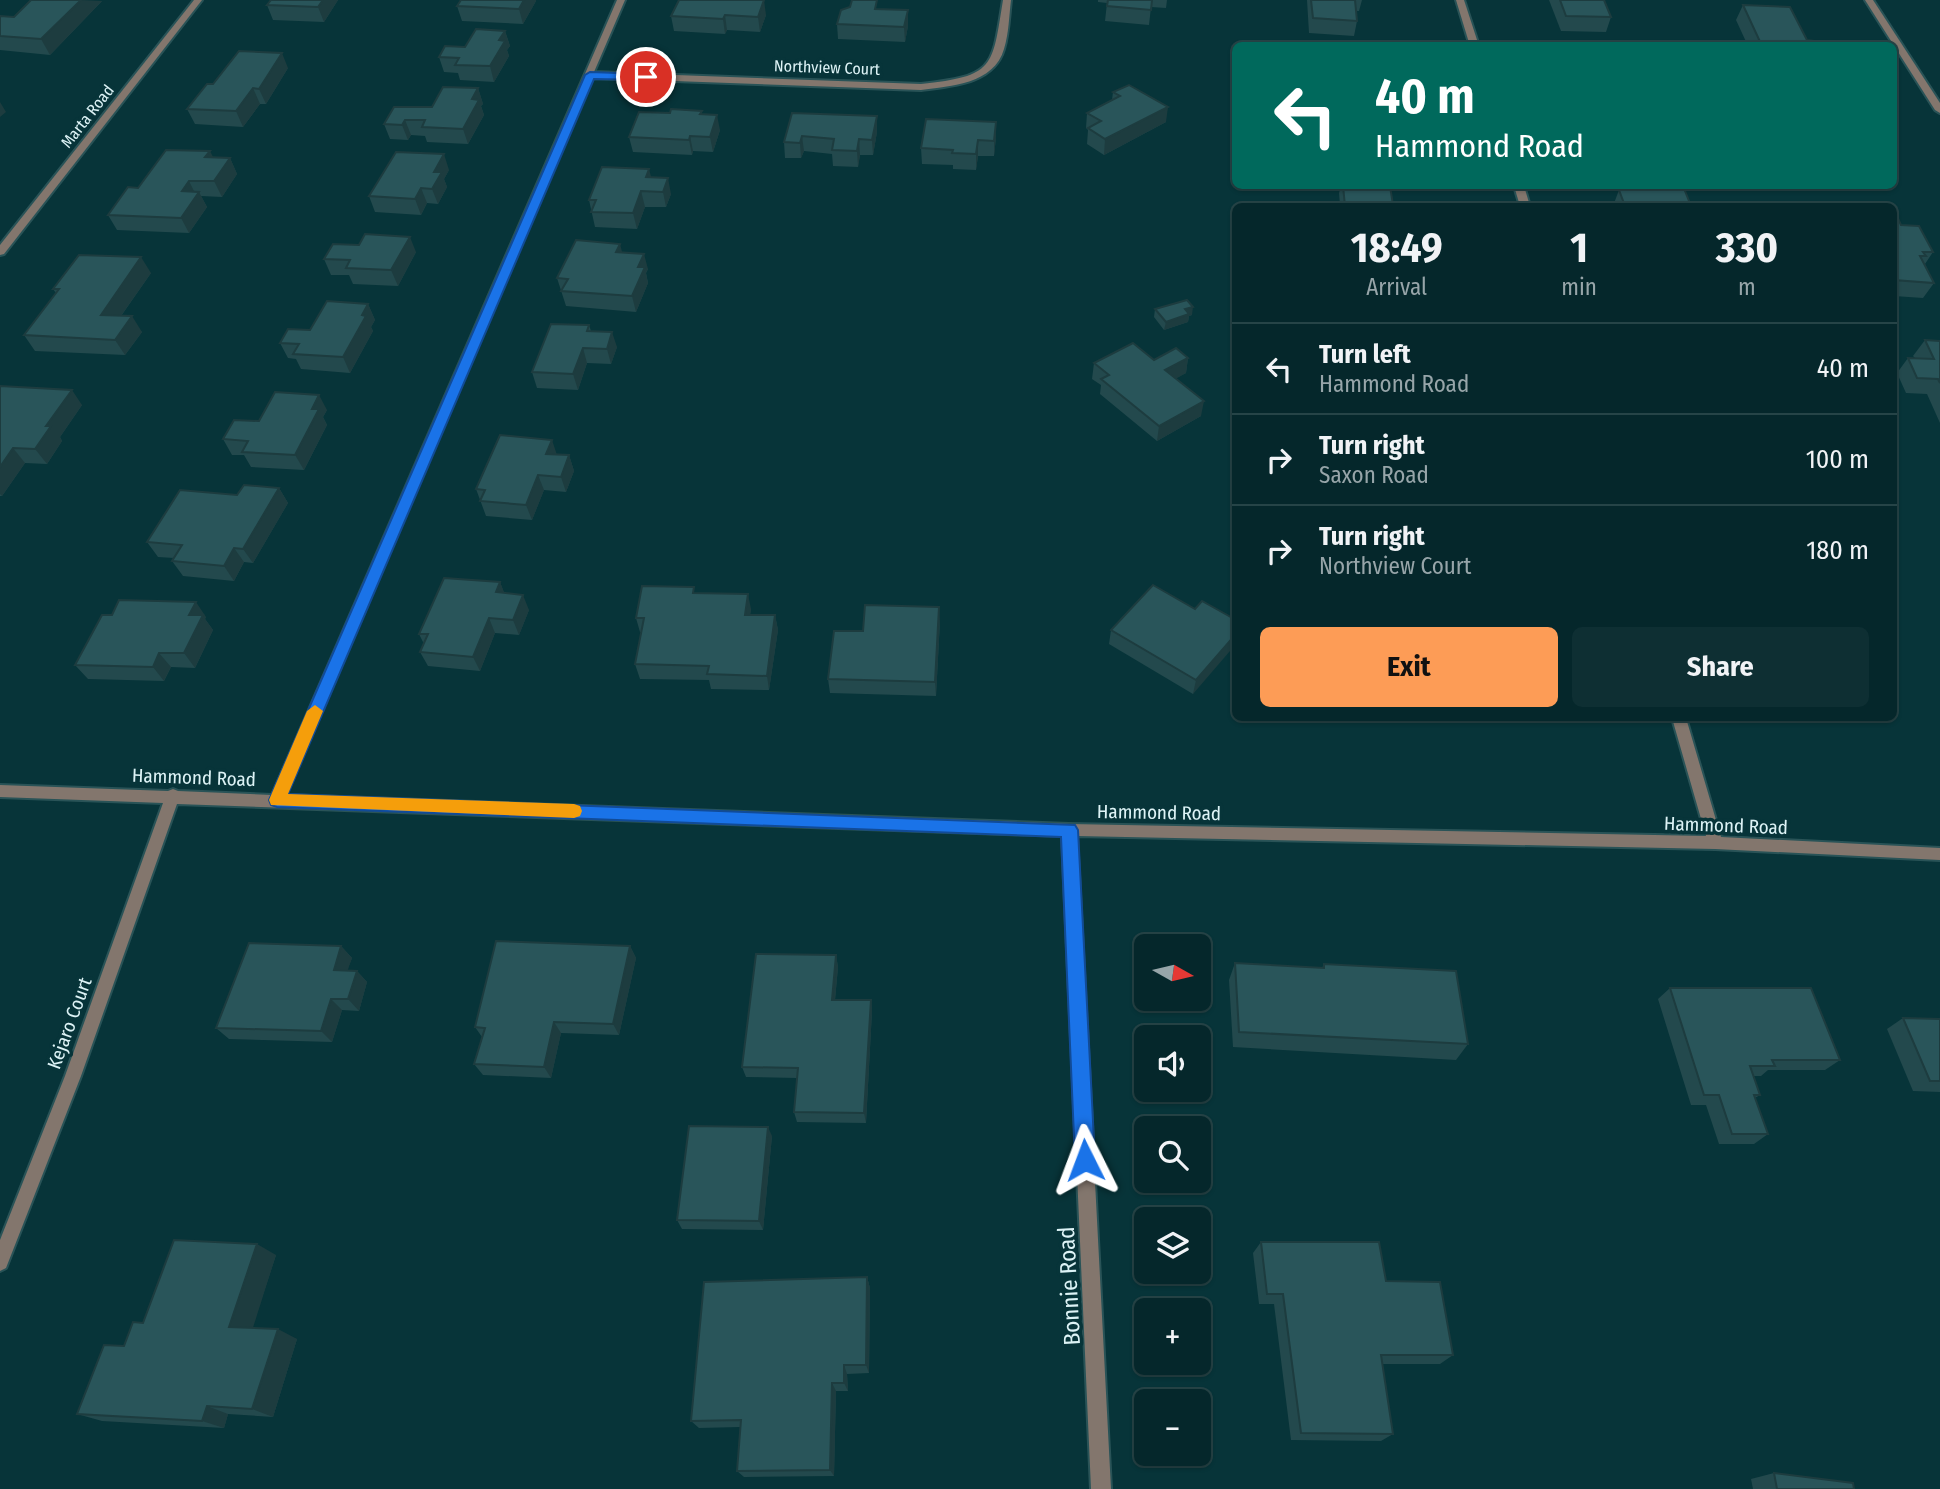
<!DOCTYPE html>
<html lang="en">
<head>
<meta charset="utf-8">
<style>
	body { margin:0; font-family:"Fira Sans Condensed",sans-serif; background:#0e2f33; color:#f1f3f6; height:100vh; display:flex; flex-direction:column; font-size:26px; white-space:nowrap }
	* { box-sizing:border-box; margin:0 }
	p { font-size:23px; color:#97a5a9 }
	.icon { flex:none; width:38px; height:38px; fill:none; stroke:currentColor; stroke-width:2; stroke-linecap:round; stroke-linejoin:round }
	.map { position:relative; flex:1; overflow:hidden }
	.sheet { position:absolute; left:1232px; top:203px; width:665px; height:518px; display:flex; flex-direction:column; background:#05272b; border-radius:10px; box-shadow:0 2px 5px #0004,0 0 0 2px #264447 }
	.sheet>* { flex:none }
	.banner { position:absolute; left:1232px; top:42px; width:665px; height:147px; border-radius:10px; box-shadow:0 2px 5px #0004,0 0 0 2px #264447; background:#00695c; color:#fff; overflow:hidden }
	.needle { width:46px; rotate:98deg }
	.buttons { position:absolute; left:1134px; top:934px; display:grid; gap:14px }
	.buttons a { display:grid; place-items:center; width:77px; height:77px; border-radius:10px; background:#05272b; box-shadow:0 2px 5px #0004,0 0 0 2px #264447; font-size:35px }
	.pin { position:absolute; display:grid; place-items:center; width:60px; height:60px; color:#fff; margin:-30px; border:4px solid #fff; border-radius:50%; box-shadow:0 2px 7px #0007 }
	.me { position:absolute; width:77px; margin:-38px; rotate:357deg; stroke-linejoin:round; filter:drop-shadow(0 0 5px #0008) }
	.turn { display:flex; align-items:center; gap:24px; height:147px; padding:0 28px; font-size:32px }
	.turn .icon { width:91px; height:91px; stroke-width:2.5 }
	.turn b { display:block; font-size:49px; line-height:60px }
	.eta { display:flex; justify-content:space-evenly; align-items:center; height:119px; text-align:center }
	.eta b { font-size:42px; font-weight:700; line-height:49px }
	.primary-button { display:flex; gap:14px; margin-top:auto; padding:14px 28px }
	.primary-button a { flex:1; height:80px; border-radius:10px; background:#fd9c56; color:#111; font-size:28px; font-weight:700; line-height:80px; text-align:center }
	.primary-button a+a { background:#0e2f33; color:#f1f3f6 }
	ul { padding:0; list-style:none }
	li { display:flex; align-items:center; gap:21px; height:91px; padding:0 28px; border-top:2px solid #264447 }
	li div { flex:1 }
	li b { display:block; font-size:26px }
	li em { font-style:normal }
	.map>svg:first-child { display:block }
</style>
</head>
<body>
<div class="map">
<svg width="1940" height="1489" viewBox="0 0 1940 1489">
	<rect width="100%" height="100%" fill="#073439"/>
	<g fill="none" stroke-linecap="round" stroke-linejoin="round">
		<defs>
			<g id="minor">
				<polygon points="194,0 202,0 4,254 0,255 0,245"/>
				<path d="M 617,0 L 625,0 L 594,72 L 921,84 C 995,76 992,68 1003,0 L 1011,0 C 1009,16 1009,33 1004,49 C 994,84 951,86 921,90 L 592,78 L 286,795 L 1069,824 L 1706,836 L 1672,718 L 1686,718 L 1721,837 L 1940,848 L 1940,860 L 1715,849 L 1077,836 L 1111,1489 L 1091,1489 L 1062,836 L 177,804 L 81,1076 L 6,1268 L 0,1271 L 0,1240 L 65,1076 L 163,803 L 0,797 L 0,785 L 168,791 L 173,789 L 178,791 L 272,795 Z"/>
				<polygon points="1456,0 1464,0 1479,46 1470,46"/>
				<polygon points="1865,0 1873,0 1940,103 1940,113 1935,110"/>
				<polygon points="1514,186 1524,186 1530,206 1520,206"/>
			</g>
		</defs>
		<use href="#minor" stroke="#295357" stroke-width="4"/>
		<use href="#minor" fill="#83766d" fill-rule="evenodd"/>
	</g>
	<g fill="#23494d">
		<polygon points="271,0 338,0 324,22 273,20 267,5"/>
		<polygon points="1098,0 1167,0 1166,8 1151,7 1149,25 1105,21 1107,3 1098,2"/>
		<polygon points="1307,0 1362,0 1359,11 1356,11 1357,21 1354,36 1309,33"/>
		<polygon points="1549,0 1604,0 1611,17 1606,32 1561,31"/>
		<polygon points="102,1 50,55 0,50 0,16 14,17"/>
		<polygon points="536,1 523,24 462,21 457,6"/>
		<polygon points="1743,5 1817,46 1748,46 1736,20"/>
		<polygon points="878,9 908,26 905,42 838,39 837,24"/>
		<polygon points="766,15 760,32 727,30 725,34 674,31 671,16"/>
		<polygon points="505,31 510,46 507,50 509,56 494,82 460,80 458,73 444,72 439,57"/>
		<polygon points="288,68 266,104 260,104 243,127 195,124 187,109 213,84"/>
		<polygon points="478,88 483,104 481,106 484,115 468,144 427,142 425,136 411,135 408,140 390,139 384,124 432,107"/>
		<polygon points="1113,92 1166,122 1104,155 1087,144 1088,130 1086,128 1087,113 1112,100"/>
		<polygon points="792,113 877,132 873,155 860,155 858,167 833,166 832,154 804,151 801,158 785,158 784,142"/>
		<polygon points="702,114 720,130 713,152 693,151 692,155 633,152 629,137"/>
		<polygon points="996,137 994,156 978,156 976,170 953,169 953,165 922,164 921,148"/>
		<polygon points="213,158 230,158 237,174 222,197 201,196 207,207 189,233 117,230 108,215 138,188"/>
		<polygon points="449,170 444,179 447,187 438,204 427,203 421,215 375,212 369,196"/>
		<polygon points="651,178 671,194 666,207 645,207 637,229 595,227 589,200"/>
		<polygon points="1341,186 1390,186 1393,205 1399,206 1325,206 1325,205 1340,205 1339,193"/>
		<polygon points="1624,186 1683,186 1691,206 1613,206 1619,190 1625,190"/>
		<polygon points="1894,210 1901,225 1933,252 1925,264 1934,283 1923,298 1894,296"/>
		<polygon points="416,252 398,286 353,284 349,275 331,275 324,259"/>
		<polygon points="622,252 648,269 646,273 648,283 636,312 566,306 557,278"/>
		<polygon points="151,273 121,316 142,332 125,355 35,351 24,335 56,293 53,289"/>
		<polygon points="368,304 375,320 371,327 373,331 350,373 301,369 296,359 288,358 280,343"/>
		<polygon points="1155,309 1192,315 1189,316 1188,322 1164,330 1154,317"/>
		<polygon points="589,325 591,331 617,347 611,364 587,363 578,390 537,388 532,372"/>
		<polygon points="1925,340 1940,341 1940,423 1927,394 1906,393 1897,373 1908,358 1915,358 1913,356"/>
		<polygon points="1188,358 1186,373 1176,378 1201,416 1157,441 1100,394 1101,385 1092,379 1094,363"/>
		<polygon points="0,386 82,405 60,437 62,441 47,464 25,463 2,496 0,496"/>
		<polygon points="327,410 323,417 327,425 304,470 251,467 244,455 232,455 223,439 259,421"/>
		<polygon points="557,454 569,455 574,471 566,492 544,490 532,520 486,516 476,489"/>
		<polygon points="279,488 288,503 253,563 244,562 234,581 183,576 172,561 174,558 158,557 147,542 237,495"/>
		<polygon points="500,582 504,593 529,610 519,635 495,633 480,671 428,666 420,652 424,644 419,634"/>
		<polygon points="696,593 751,609 750,615 775,615 778,630 769,690 711,689 709,680 640,679 635,664 642,632 640,632 636,618"/>
		<polygon points="1195,609 1236,620 1193,694 1109,644 1111,630"/>
		<polygon points="206,617 205,619 213,630 195,668 171,667 164,681 88,679 75,665"/>
		<polygon points="940,621 936,696 830,693 828,679 863,631"/>
		<polygon points="341,946 352,958 347,970 357,971 367,982 359,1011 342,1010 332,1042 229,1039 216,1028"/>
		<polygon points="630,946 636,958 619,1035 561,1033 551,1078 483,1075 474,1064 482,1037 475,1027"/>
		<polygon points="836,955 838,967 835,1000 871,1000 872,1011 866,1123 797,1122 794,1112 797,1078 746,1077 742,1067"/>
		<polygon points="1235,963 1322,968 1324,964 1468,1044 1456,1060 1233,1047 1229,980"/>
		<polygon points="1670,988 1840,1060 1825,1070 1768,1070 1761,1076 1753,1076 1760,1095 1755,1098 1768,1134 1754,1144 1719,1144 1706,1105 1691,1105 1658,999"/>
		<polygon points="1903,1018 1940,1019 1940,1092 1913,1091 1887,1029"/>
		<polygon points="772,1136 763,1230 682,1229 677,1220"/>
		<polygon points="1261,1242 1386,1281 1453,1355 1440,1364 1382,1364 1393,1434 1381,1441 1291,1440 1274,1304 1259,1304 1253,1253"/>
		<polygon points="276,1255 252,1328 297,1339 273,1417 228,1414 224,1428 102,1421 77,1414 124,1346 143,1323"/>
		<polygon points="867,1277 870,1288 869,1373 847,1374 848,1391 836,1391 834,1476 744,1477 737,1471 740,1427 699,1428 691,1421"/>
		<polygon points="1774,1473 1854,1489 1753,1489 1751,1479"/>
	</g>
	<g fill="#1d3c3f">
		<polygon points="81,0 102,1 50,55 41,39"/>
		<polygon points="323,0 338,0 324,22 318,7"/>
		<polygon points="524,0 536,0 536,1 523,24 519,9"/>
		<polygon points="764,0 766,15 760,32 758,17"/>
		<polygon points="908,10 908,26 905,42 904,27"/>
		<polygon points="725,15 727,30 725,34 723,19"/>
		<polygon points="505,31 510,46 507,50 509,56 494,82 490,66 499,40"/>
		<polygon points="282,53 288,68 266,104 259,89"/>
		<polygon points="253,88 260,104 243,127 236,111"/>
		<polygon points="478,88 483,104 481,106 484,115 468,144 463,129 472,99"/>
		<polygon points="0,102 6,112 0,117"/>
		<polygon points="1168,107 1166,122 1104,155 1105,139"/>
		<polygon points="717,115 720,130 713,152 710,137"/>
		<polygon points="877,116 877,132 873,155 872,140"/>
		<polygon points="405,120 411,135 408,140 402,125"/>
		<polygon points="996,122 996,137 994,156 994,141"/>
		<polygon points="690,136 693,151 692,155 689,140"/>
		<polygon points="802,136 804,151 801,158 800,143"/>
		<polygon points="859,139 860,155 858,167 857,151"/>
		<polygon points="978,140 978,156 976,170 976,154"/>
		<polygon points="210,151 218,167 205,157"/>
		<polygon points="444,154 449,170 444,179 447,187 438,204 432,189 434,172"/>
		<polygon points="230,158 237,174 222,197 214,181"/>
		<polygon points="649,169 653,184 649,193 646,177"/>
		<polygon points="668,178 671,194 666,207 663,192"/>
		<polygon points="189,181 196,195 199,192 207,207 189,233 181,218 182,191"/>
		<polygon points="421,188 427,203 421,215 415,199"/>
		<polygon points="641,191 645,207 637,229 633,213"/>
		<polygon points="410,237 416,252 398,286 391,270"/>
		<polygon points="620,244 624,259 616,252"/>
		<polygon points="644,254 648,269 646,273 648,283 636,312 632,296 638,267"/>
		<polygon points="141,257 151,273 111,330 101,315"/>
		<polygon points="368,304 375,320 371,327 373,331 350,373 343,357"/>
		<polygon points="1193,307 1192,315 1189,316 1188,322 1164,330 1166,322 1185,309"/>
		<polygon points="132,316 142,332 125,355 115,340"/>
		<polygon points="612,332 617,347 611,364 607,349"/>
		<polygon points="583,348 587,363 578,390 573,374"/>
		<polygon points="1188,358 1186,373 1163,386 1165,370"/>
		<polygon points="72,390 82,405 60,437 62,441 47,464 35,449 46,426"/>
		<polygon points="319,395 327,410 323,417 327,425 304,470 295,455 312,409"/>
		<polygon points="1204,401 1201,416 1157,441 1159,426"/>
		<polygon points="552,440 557,455 546,454"/>
		<polygon points="13,448 25,463 2,496 0,494 0,467"/>
		<polygon points="569,455 574,471 566,492 561,477"/>
		<polygon points="538,475 544,490 532,520 526,505"/>
		<polygon points="279,488 288,503 253,563 243,549"/>
		<polygon points="234,548 244,562 234,581 224,566"/>
		<polygon points="500,582 506,597 496,592"/>
		<polygon points="748,594 751,609 748,629 745,615"/>
		<polygon points="523,595 529,610 519,635 513,620"/>
		<polygon points="196,602 206,617 205,619 213,630 195,668 184,653 189,615"/>
		<polygon points="939,607 940,621 936,696 935,682"/>
		<polygon points="775,615 778,630 769,690 767,676"/>
		<polygon points="489,618 495,633 480,671 473,657"/>
		<polygon points="1236,634 1236,644 1193,694 1196,680"/>
		<polygon points="159,653 171,667 164,681 153,667"/>
		<polygon points="341,946 352,958 344,981 334,970"/>
		<polygon points="630,946 636,958 619,1035 613,1024"/>
		<polygon points="836,955 838,967 834,1011 832,1000"/>
		<polygon points="357,971 367,982 359,1011 348,999"/>
		<polygon points="331,999 342,1010 332,1042 321,1031"/>
		<polygon points="871,1000 872,1011 866,1123 864,1113"/>
		<polygon points="554,1022 561,1033 551,1078 544,1067"/>
		<polygon points="768,1127 772,1136 763,1230 759,1221"/>
		<polygon points="257,1244 276,1255 250,1337 229,1327"/>
		<polygon points="867,1277 870,1288 869,1373 866,1365"/>
		<polygon points="278,1329 297,1339 273,1417 252,1409"/>
		<polygon points="844,1365 847,1374 848,1391 844,1383"/>
		<polygon points="832,1383 836,1391 834,1476 830,1470"/>
		<polygon points="207,1406 228,1414 224,1428 202,1421"/>
	</g>
	<g fill="#29555a" stroke="#1d3c3f" stroke-width="2">
		<polygon points="31,0 81,0 41,39 0,36 0,16 14,17"/>
		<polygon points="271,0 323,0 318,7 267,5"/>
		<polygon points="461,0 524,0 519,9 457,6"/>
		<polygon points="679,0 764,0 758,17 725,15 723,19 671,16"/>
		<polygon points="852,0 877,0 875,9 908,10 904,27 837,24 841,10 850,7"/>
		<polygon points="1108,0 1152,0 1151,10 1107,6"/>
		<polygon points="1311,0 1355,0 1357,21 1313,18"/>
		<polygon points="1560,0 1604,0 1611,17 1566,16"/>
		<polygon points="1743,5 1790,7 1807,40 1814,41 1817,46 1762,46"/>
		<polygon points="476,29 505,31 499,40 505,41 490,66 455,65 459,58 439,57 445,46 465,47"/>
		<polygon points="239,51 282,53 259,89 253,88 236,111 187,109 207,84 213,84"/>
		<polygon points="1129,85 1168,107 1105,139 1088,128 1101,121 1087,113 1120,96 1113,92"/>
		<polygon points="443,87 478,88 472,99 479,100 463,129 422,127 425,120 405,120 402,125 384,124 394,107 432,107"/>
		<polygon points="671,109 702,111 700,114 717,115 710,137 690,136 689,140 629,137 639,112 670,113"/>
		<polygon points="792,113 877,116 872,140 859,139 857,151 832,150 834,139 802,136 800,143 784,142"/>
		<polygon points="926,119 996,122 994,141 978,140 976,154 952,153 953,150 921,148"/>
		<polygon points="166,150 210,151 205,157 230,158 214,181 189,181 182,191 199,192 181,218 108,215 128,187 138,188"/>
		<polygon points="396,152 444,154 434,172 442,172 432,189 421,188 415,199 369,196"/>
		<polygon points="602,167 649,169 646,177 668,178 663,192 641,191 633,213 591,212 596,200 589,200"/>
		<polygon points="1343,186 1390,186 1393,205 1399,206 1325,206 1325,205 1345,206"/>
		<polygon points="1631,186 1683,186 1691,206 1625,206 1619,190 1633,190"/>
		<polygon points="1846,203 1891,205 1892,206 1848,206"/>
		<polygon points="1894,210 1901,225 1919,226 1933,252 1923,252 1926,256 1920,256 1934,283 1894,280"/>
		<polygon points="365,234 410,237 391,270 346,268 350,260 324,259 333,244 359,245"/>
		<polygon points="576,240 620,244 616,252 644,254 638,267 645,267 632,296 561,291 568,279 557,278"/>
		<polygon points="79,255 141,257 101,315 132,316 115,340 24,335 59,289 53,289"/>
		<polygon points="1187,300 1193,307 1185,309 1189,314 1166,322 1155,309"/>
		<polygon points="327,301 368,304 362,315 366,316 343,357 293,354 299,344 280,343 288,329 310,330"/>
		<polygon points="551,324 589,325 587,331 612,332 607,349 583,348 573,374 532,372"/>
		<polygon points="1925,340 1940,341 1940,383 1938,379 1917,378 1908,358 1934,359"/>
		<polygon points="1133,343 1154,360 1176,348 1188,358 1165,370 1204,401 1159,426 1101,379 1109,375 1094,363"/>
		<polygon points="0,386 72,390 46,426 51,426 35,449 13,448 0,467"/>
		<polygon points="275,392 319,395 312,409 319,409 295,455 242,452 248,441 223,439 234,420 259,421"/>
		<polygon points="500,435 552,440 546,454 569,455 561,477 538,475 526,505 480,501 485,490 476,489"/>
		<polygon points="244,485 279,488 243,549 234,548 224,566 172,561 182,545 147,542 180,490 237,495"/>
		<polygon points="444,578 500,582 496,592 523,595 513,620 489,618 473,657 420,652 428,634 419,634"/>
		<polygon points="1153,585 1195,609 1202,601 1236,620 1236,634 1196,680 1111,630"/>
		<polygon points="642,586 694,587 693,593 748,594 745,615 775,615 767,676 707,674 709,666 635,664 644,618 636,618"/>
		<polygon points="119,600 196,602 189,615 203,615 184,653 159,653 153,667 75,665 102,615 112,615"/>
		<polygon points="865,605 939,607 935,682 828,679 834,631 863,631"/>
		<polygon points="496,941 630,946 613,1024 554,1022 544,1067 474,1064 485,1028 475,1027"/>
		<polygon points="249,943 341,946 334,970 357,971 348,999 331,999 321,1031 216,1028"/>
		<polygon points="756,954 836,955 832,1000 871,1000 864,1113 794,1112 798,1068 742,1067"/>
		<polygon points="1235,963 1324,968 1324,964 1456,971 1468,1044 1239,1032"/>
		<polygon points="1670,988 1811,988 1840,1060 1772,1060 1775,1066 1750,1066 1760,1095 1754,1095 1768,1134 1732,1134 1719,1095 1704,1095"/>
		<polygon points="1903,1018 1940,1019 1940,1081 1930,1081"/>
		<polygon points="689,1126 768,1127 759,1221 677,1220"/>
		<polygon points="174,1240 257,1244 229,1327 278,1329 252,1409 207,1406 202,1421 77,1414 104,1345 124,1346 133,1322 143,1323"/>
		<polygon points="1261,1242 1379,1242 1386,1281 1440,1282 1453,1355 1381,1355 1393,1434 1301,1433 1283,1294 1267,1294"/>
		<polygon points="867,1277 866,1365 844,1365 844,1383 832,1383 830,1470 737,1471 741,1420 691,1421 704,1282"/>
		<polygon points="1774,1473 1853,1483 1854,1489 1777,1489"/>
	</g>
	<polygon fill="#1a73e8" stroke="#114b97" stroke-width="2" points="590,72 646,74 651,77 646,80 594,79 288,794 1075,825 1078,830 1095,1160 1092,1166 1085,1169 1078,1166 1075,1160 1061,837 277,807 271,805 269,800 585,75"/>
	<polygon fill="#f59e0b" points="315,705 323,711 288,794 574,804 580,806 582,811 580,816 574,818 271,805 269,800 307,711"/>
	<g text-anchor="middle" stroke-width="7" stroke-linejoin="round" paint-order="stroke">
		<g font-size="16" fill="#ddf3f6" stroke="#073439">
			<text transform="translate(827 67) rotate(2)" y="6">Northview Court</text>
			<text transform="translate(87 116) rotate(-52)" y="6">Marta Road</text>
		</g>
		<g font-size="19" fill="#ddf3f6" stroke="#073439">
			<text transform="translate(194 777) rotate(2)" y="7">Hammond Road</text>
			<text transform="translate(1159 812) rotate(1)" y="7">Hammond Road</text>
			<text transform="translate(1726 825) rotate(2)" y="7">Hammond Road</text>
			<text transform="translate(69 1023) rotate(-70)" y="7">Kejaro Court</text>
		</g>
		<g font-size="23" fill="#ddf3f6" stroke="#073439">
			<text transform="translate(1069 1286) rotate(-93)" y="8">Bonnie Road</text>
		</g>
	</g>
</svg>
<div class="buttons">
<a><svg class="needle" viewBox="-14 -14 28 28"><path d="M0-13l5 13h-10z" fill="#e53935"/><path d="M0 13l5-13h-10z" fill="#97a5a9"/></svg></a>
<a><svg class="icon" aria-label="sound" viewBox="0 0 24 24"><path d="M4 9h4l5-4v14l-5-4H4zM17 9q2 3 0 6"/></svg></a>
<a><svg class="icon" aria-label="search" viewBox="0 0 24 24"><circle cx="10" cy="10" r="6"/><path d="M15 15l6 6"/></svg></a>
<a><svg class="icon" aria-label="layers" viewBox="0 0 24 24"><path d="M12 4l9 5-9 5-9-5zM3 14l9 5 9-5"/></svg></a>
<a>+</a>
<a>−</a>
</div>
<div class="pin" style="left:646px;top:77px;background:#d93025"><svg class="icon" aria-label="arrive" viewBox="0 0 24 24"><path d="M6 21V4h12l-3 4 3 4H6"/></svg></div>
<svg class="me" style="left:1085px;top:1160px" viewBox="-20 -20 40 40"><path d="M0-17L14 15 0 8-14 15z" fill="#1a73e8" stroke="#fff" stroke-width="4"/></svg>
<div class="banner">
<div class="turn"><svg class="icon" aria-label="left" viewBox="0 0 24 24"><path d="M17 20v-9H6M10 6l-5 5 5 5"/></svg><div><b>40 m</b>Hammond Road</div></div>
</div>
<section class="sheet">
<div class="eta">
<div><b>18:49</b><p>Arrival</p></div>
<div><b>1</b><p>min</p></div>
<div><b>330</b><p>m</p></div>
</div>
<ul>
<li><svg class="icon" aria-label="left" viewBox="0 0 24 24"><path d="M17 20v-9H6M10 6l-5 5 5 5"/></svg><div><b>Turn left</b><p>Hammond Road</p></div><em>40 m</em></li>
<li><svg class="icon" aria-label="right" viewBox="0 0 24 24"><path d="M7 20v-9h11M14 6l5 5-5 5"/></svg><div><b>Turn right</b><p>Saxon Road</p></div><em>100 m</em></li>
<li><svg class="icon" aria-label="right" viewBox="0 0 24 24"><path d="M7 20v-9h11M14 6l5 5-5 5"/></svg><div><b>Turn right</b><p>Northview Court</p></div><em>180 m</em></li>
</ul>
<div class="primary-button"><a>Exit</a><a>Share</a></div>
</section>
</div>
</body>
</html>
